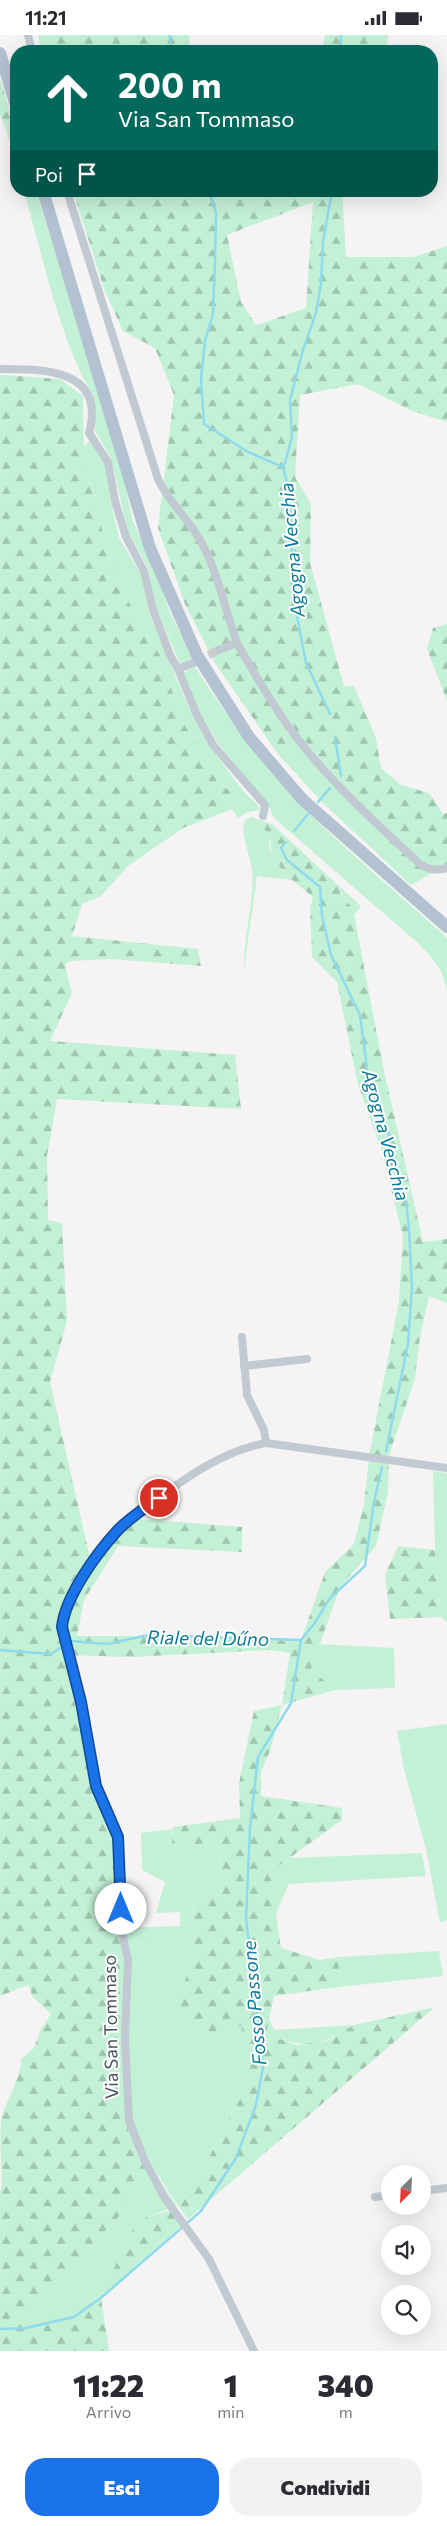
<!DOCTYPE html>
<html lang="it">
<head>
<meta charset="utf-8">
<style>
	body { margin:0; font-family:Commissioner,sans-serif; background:#f2f2f3; color:#2b2b33; height:100vh; display:flex; flex-direction:column; font-size:19px; white-space:nowrap }
	* { box-sizing:border-box; margin:0 }
	p { font-size:16px; color:#7c7c81 }
	.icon { flex:none; width:28px; height:28px; fill:none; stroke:currentColor; stroke-width:2; stroke-linecap:round; stroke-linejoin:round }
	.map { position:relative; height:2316px; overflow:hidden }
	.panel { display:flex; flex-direction:column; background:#fff; flex:1 }
	.panel>* { flex:none }
	.banner { position:absolute; left:10px; top:10px; width:428px; height:152px; border-radius:20px; box-shadow:0 5px 20px #0002; background:#00695c; color:#fff; overflow:hidden }
	.needle { width:32px; rotate:204deg }
	.controls { position:absolute; left:381px; top:2130px; display:grid; gap:10px }
	.controls a { display:grid; place-items:center; width:50px; height:50px; border-radius:50%; background:#fff; box-shadow:0 5px 20px #0002; font-size:25px }
	.pin { position:absolute; display:grid; place-items:center; width:42px; height:42px; color:#fff; margin:-21px; border:2px solid #fff; border-radius:50%; box-shadow:0 1px 5px #0007 }
	.me { position:absolute; width:55px; margin:-28px; rotate:0deg; stroke-linejoin:round; filter:drop-shadow(0 0 4px #0008) }
	.turn { display:flex; align-items:center; gap:18px; height:105px; padding:0 25px; font-size:22px }
	.turn .icon { width:65px; height:65px; stroke-width:2.5 }
	.turn b { display:block; font-size:35px; line-height:42px }
	.then { display:flex; align-items:center; height:48px; padding:0 25px; background:#0003; gap:10px; font-size:19px }
	.eta { display:flex; justify-content:space-evenly; align-items:center; height:85px; text-align:center }
	.eta b { font-size:30px; font-weight:800; line-height:35px }
	.cta { display:flex; gap:10px; margin-top:auto; padding:10px 25px }
	.cta a { flex:1; height:58px; border-radius:20px; background:#1a73e8; color:#fff; font-size:20px; font-weight:800; line-height:58px; text-align:center }
	.cta a+a { background:#f2f2f3; color:#2b2b33 }
	.status { display:flex; justify-content:space-between; align-items:center; height:35px; padding:0 25px; background:#fff; direction:ltr }
	.status svg { height:14px; fill:currentColor }
	.map>svg:first-child { display:block }
</style>
</head>
<body>
<div class="status"><b>11:21</b><svg viewBox="0 0 49 12"><path d="M0 12V9h3v3zM5 12V6h3v6zM10 12V3h3v9zM15 12V0h3v12zM26 1h20v11H26zM47 4h2v5h-2z"/></svg></div>
<div class="map">
<svg width="447" height="2316" viewBox="0 0 447 2316">
	<defs>
		<pattern id="forest-firs" width="22" height="20" patternUnits="userSpaceOnUse" patternTransform="scale(1.25)"><rect width="22" height="20" fill="#c3f1d5"/><path d="M5 1l3.5 6h-7zM16 11l3.5 6h-7z" fill="#a0c6b0"/></pattern>
	</defs>
	<rect width="100%" height="100%" fill="#f5f3f3"/>
	<g fill="#c3f1d5">
		<polygon points="24,156 36,156 125,443 128,465 133,486 159,545 170,578 194,624 180,629 156,573 148,533 128,497 111,423 95,396 93,360 82,341 68,308 53,263"/>
		<polygon points="90,406 104,426 111,468 119,503 141,539 149,578 188,671 207,708 244,757 258,770 259,775 248,777 238,783 232,774 238,763 219,747 181,684 162,624 117,547 84,429 84,411"/>
		<path d="M 195,632 C 225,678 256,722 293,762 C 341,812 396,856 447,903 L 447,956 C 444,935 433,924 419,909 L 274,783 L 268,770 L 217,707 L 185,650 L 183,638 Z"/>
		<polygon points="306,707 368,776 440,833 411,850 322,767 277,718"/>
		<path d="M 252,782 L 257,784 L 255,787 C 280,802 264,801 272,820 C 277,830 285,837 293,845 L 257,841 L 244,934 C 243,901 255,867 252,834 C 250,819 240,800 245,785 Z"/>
		<path d="M 340,852 L 361,871 L 353,882 C 353,870 342,864 340,852 Z"/>
		<polygon points="433,1436 447,1438 447,1587 441,1582 435,1515"/>
		<polygon points="320,1609 394,1613 395,1653 335,1655 311,1634"/>
		<polygon points="447,1689 447,1885 440,1888 426,1814 404,1734 397,1696"/>
		<path d="M 172,1794 L 172,1808 L 219,1811 L 221,1860 L 192,1865 C 194,1895 188,1943 180,1972 L 241,1991 L 249,2027 L 245,2055 L 226,2088 L 205,2131 L 179,2172 L 148,2125 L 132,2085 L 123,1893 L 180,1891 L 180,1877 L 156,1878 L 165,1847 L 142,1835 L 141,1798 Z"/>
		<polygon points="422,1818 426,1841 289,1849 275,1880 270,1837 288,1823"/>
		<polygon points="439,1916 443,1941 338,1952 339,1922"/>
		<path d="M 269,1984 L 274,1995 L 354,1990 C 316,2013 308,2014 266,1999 Z"/>
		<polygon points="152,2135 177,2171 147,2182 117,2230 102,2261 74,2282 40,2292 23,2283 51,2257 66,2237 126,2174 130,2155"/>
	</g>
	<g fill="url(#forest-firs)" fill-rule="evenodd">
		<polygon points="38,0 189,0 190,16 41,16"/>
		<polygon points="325,0 388,0 386,16 322,16"/>
		<polygon points="0,44 16,97 16,122 0,80"/>
		<path d="M 73,156 L 342,156 L 346,222 L 413,222 L 447,211 L 447,387 L 412,376 L 358,349 L 300,360 L 295,442 L 311,469 L 310,528 L 344,651 L 354,651 L 376,703 L 381,733 L 401,750 L 429,758 L 443,779 L 447,778 L 447,829 L 440,833 L 411,838 L 368,776 L 306,707 L 277,718 L 215,628 L 185,569 L 158,493 L 174,360 L 155,313 L 123,296 L 104,254 ZM 313,167 L 306,273 L 256,290 L 241,267 L 227,200 Z"/>
		<path d="M 4,340 L 60,344 L 83,361 L 84,429 L 117,547 L 162,624 L 181,684 L 219,747 L 238,763 L 232,774 L 183,793 L 128,831 L 101,861 L 82,869 L 72,901 L 198,914 L 201,931 L 111,924 L 69,926 L 65,930 L 72,958 L 50,1006 L 235,1020 L 241,1074 L 57,1064 L 47,1121 L 48,1185 L 62,1188 L 67,1286 L 50,1347 L 90,1523 L 113,1494 L 133,1478 L 139,1484 L 242,1492 L 242,1517 L 118,1511 L 84,1565 L 77,1601 L 194,1601 L 301,1605 L 325,1537 L 354,1509 L 364,1469 L 370,1416 L 399,1266 L 403,1202 L 381,1113 L 358,1050 L 337,947 L 312,922 L 310,873 L 313,862 C 301,852 287,842 278,829 C 263,809 281,802 254,787 L 257,784 L 272,789 L 340,852 L 341,859 L 353,874 L 384,1036 L 423,1207 L 447,1204 L 447,1268 L 429,1261 L 420,1302 L 415,1344 L 389,1420 L 388,1457 L 376,1511 L 340,1552 L 311,1634 L 335,1655 L 282,1670 L 270,1716 L 261,1737 L 261,1761 L 342,1773 L 342,1785 L 270,1837 L 281,1913 L 320,1925 L 339,1922 L 338,1952 L 274,1961 L 266,1999 L 297,2010 L 327,2006 L 354,1990 L 435,1972 L 188,2184 L 179,2172 L 205,2131 L 226,2088 L 245,2055 L 249,2027 L 241,1991 L 211,1997 L 179,1972 C 188,1943 194,1895 192,1865 L 221,1860 L 219,1811 L 172,1808 L 173,1792 L 240,1783 L 239,1748 L 254,1676 L 282,1670 L 290,1618 L 270,1615 L 131,1622 L 65,1620 L 94,1756 L 117,1802 L 126,1925 L 131,2086 L 152,2135 L 130,2155 L 126,2174 L 66,2237 L 51,2257 L 24,2283 L 40,2292 L 74,2282 L 102,2262 L 130,2197 L 147,2182 L 177,2174 L 186,2186 L 101,2263 L 109,2316 L 0,2316 L 0,2157 L 2,2151 C 1,2131 0,2106 1,2086 C 5,2065 21,2046 21,2024 L 34,2013 L 41,1994 L 51,1979 L 33,1962 L 28,1950 L 0,1961 L 0,341 Z"/>
		<polygon points="447,589 447,666 427,614 433,593"/>
		<polygon points="398,1511 435,1515 441,1582 390,1584 385,1540"/>
	</g>
	<g fill="none" stroke-linecap="round" stroke-linejoin="round">
		<g stroke="#90daee" stroke-width="2.5">
			<polyline points="169,0 173,16"/>
			<polyline points="340,16 341,0"/>
			<polyline points="209,156 216,178 215,227 213,279 205,306 201,344 204,389 248,417 283,432 291,463 292,550 295,571 306,628 330,679"/>
			<polyline points="284,431 292,402 290,365 303,315 316,278 321,248 323,207 332,156"/>
			<polyline points="335,702 341,741"/>
			<polyline points="318,767 330,753"/>
			<polyline points="294,796 309,778"/>
			<polyline points="286,807 281,813 287,825 320,852 322,881 331,920 360,980 368,1041 388,1095 406,1167 409,1194 412,1253 408,1309 386,1416"/>
			<polyline points="0,1615 51,1619 71,1606 108,1609 148,1600 301,1605"/>
			<polyline points="0,2294 26,2293 74,2282 102,2262 201,2176 236,2123 256,2070 263,2032 246,1883 250,1793 258,1722 291,1668 301,1605 314,1589 330,1563 365,1531 374,1467 382,1432"/>
		</g>
		<polyline stroke="#caccce" stroke-width="8" stroke-dasharray="8 4" stroke-linecap="butt" points="198,626 218,615"/>
		<g stroke="#c1cad2" stroke-width="8">
			<polyline points="28,0 32,16"/>
			<path d="M 67,156 L 158,444 C 169,467 184,479 197,500 C 216,529 225,575 237,608"/>
			<path d="M 0,334 C 45,334 106,334 89,398 L 108,427 L 115,466 L 126,502 L 144,536 L 153,575 L 170,620 L 178,634"/>
			<path d="M 218,615 L 237,608 C 256,642 276,676 300,707 C 336,752 378,790 420,829 C 429,835 436,836 447,833"/>
			<polyline points="194,628 178,634 196,678 213,710 265,770 263,781"/>
			<polyline points="242,1302 247,1360 264,1395 266,1408"/>
			<polyline points="244,1331 307,1324"/>
			<polyline points="422,2156 447,2153"/>
			<polyline points="375,2162 390,2160"/>
			<path d="M 254,2316 L 209,2224 L 164,2162 L 144,2124 L 129,2086 L 125,2004 L 128,1925 L 121,1893 L 118,1802 L 97,1751 L 81,1667 L 62,1592 C 63,1575 72,1561 81,1547 C 91,1530 103,1512 116,1497 C 126,1486 138,1479 149,1470 C 184,1444 222,1416 266,1408 L 447,1433"/>
		</g>
		<g stroke="#b3c2d1" stroke-width="12">
			<polyline points="0,18 16,71"/>
			<polyline points="43,156 150,513 197,620 249,702 302,764 447,892"/>
		</g>
	</g>
	<g fill="none" stroke-linecap="round" stroke-linejoin="round">
		<defs>
			<path id="route" d="M 121,1874 L 118,1802 L 96,1751 L 81,1667 L 62,1592 C 65,1562 96,1519 117,1496 C 129,1483 145,1473 159,1463"/>
		</defs>
		<use href="#route" stroke="#114b97" stroke-width="12"/>
		<use href="#route" stroke="#1a73e8" stroke-width="9"/>
	</g>
	<g text-anchor="middle" stroke-width="4" stroke-linejoin="round" paint-order="stroke">
		<g font-size="18" fill="#4a5661" stroke="#fff">
			<text transform="translate(111 1992) rotate(-91)" y="6">Via San Tommaso</text>
		</g>
		<g font-size="19" font-style="italic" fill="#0c7c9b" stroke="#fff">
			<text transform="translate(292 515) rotate(-95)" y="7">Agogna Vecchia</text>
			<text transform="translate(386 1100) rotate(75)" y="7">Agogna Vecchia</text>
			<text transform="translate(208 1603) rotate(1)" y="7">Riale del Dűno</text>
			<text transform="translate(254 1968) rotate(-95)" y="7">Fosso Passone</text>
		</g>
	</g>
</svg>
<div class="controls">
<a><svg class="needle" viewBox="-14 -14 28 28"><path d="M0-13l5 13h-10z" fill="#e53935"/><path d="M0 13l5-13h-10z" fill="#7c7c81"/></svg></a>
<a><svg class="icon" aria-label="sound" viewBox="0 0 24 24"><path d="M4 9h4l5-4v14l-5-4H4zM17 9q2 3 0 6"/></svg></a>
<a><svg class="icon" aria-label="search" viewBox="0 0 24 24"><circle cx="10" cy="10" r="6"/><path d="M15 15l6 6"/></svg></a>
</div>
<div class="pin" style="left:159px;top:1463px;background:#d93025"><svg class="icon" aria-label="arrive" viewBox="0 0 24 24"><path d="M6 21V4h12l-3 4 3 4H6"/></svg></div>
<svg class="me" style="left:121px;top:1874px" viewBox="-20 -20 40 40"><circle r="19" fill="#fff"/><path d="M0-13L10 11 0 6-10 11z" fill="#1a73e8"/></svg>
<div class="banner">
<div class="turn"><svg class="icon" aria-label="ahead" viewBox="0 0 24 24"><path d="M12 20V5M6 11l6-6 6 6"/></svg><div><b>200 m</b>Via San Tommaso</div></div>
<div class="then">Poi<svg class="icon" aria-label="arrive" viewBox="0 0 24 24"><path d="M6 21V4h12l-3 4 3 4H6"/></svg></div>
</div>
</div>
<section class="panel">
<div class="eta">
<div><b>11:22</b><p>Arrivo</p></div>
<div><b>1</b><p>min</p></div>
<div><b>340</b><p>m</p></div>
</div>
<div class="cta"><a>Esci</a><a>Condividi</a></div>
</section>
</body>
</html>
